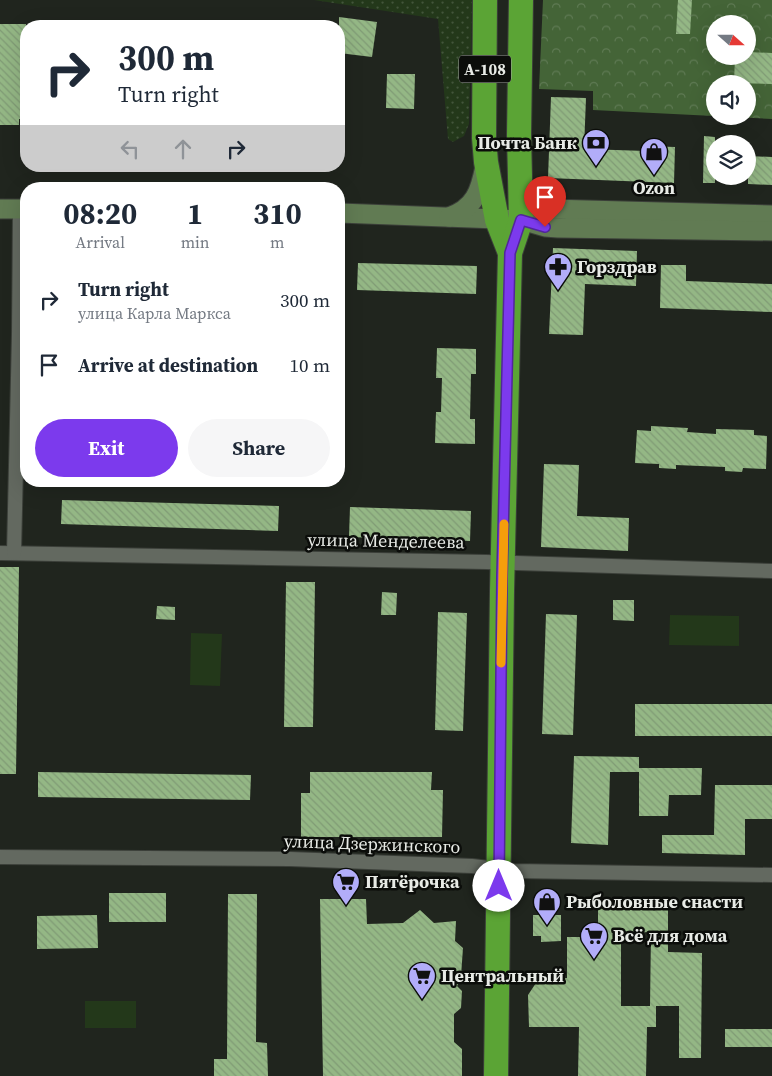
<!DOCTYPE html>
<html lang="en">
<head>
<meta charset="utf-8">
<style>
	body { margin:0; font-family:"Source Serif 4",serif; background:#f6f6f7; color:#1f2937; height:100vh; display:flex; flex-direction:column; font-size:19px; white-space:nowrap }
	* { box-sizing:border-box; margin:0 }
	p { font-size:16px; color:#747a83 }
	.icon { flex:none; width:28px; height:28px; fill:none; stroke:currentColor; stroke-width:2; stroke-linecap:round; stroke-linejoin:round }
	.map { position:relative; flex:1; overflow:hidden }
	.panel { position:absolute; left:20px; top:182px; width:325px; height:305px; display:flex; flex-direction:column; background:#fff; border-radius:20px; box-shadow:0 5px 20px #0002 }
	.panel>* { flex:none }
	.banner { position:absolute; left:20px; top:20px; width:325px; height:152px; border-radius:20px; box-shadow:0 5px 20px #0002; background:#fff; color:#1f2937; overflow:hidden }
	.needle { width:32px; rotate:111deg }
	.buttons { position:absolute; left:706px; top:15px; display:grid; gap:10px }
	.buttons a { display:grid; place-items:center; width:50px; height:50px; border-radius:50%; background:#fff; box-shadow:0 5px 20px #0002; font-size:25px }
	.pin { position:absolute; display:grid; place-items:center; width:42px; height:42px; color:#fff; margin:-51px -21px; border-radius:50% 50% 50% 0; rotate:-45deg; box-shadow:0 0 5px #0007 }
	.pin .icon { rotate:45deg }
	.me { position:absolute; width:55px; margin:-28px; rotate:0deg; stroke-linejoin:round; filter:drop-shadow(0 0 4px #0008) }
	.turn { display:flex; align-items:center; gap:18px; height:105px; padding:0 15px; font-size:22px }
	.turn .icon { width:65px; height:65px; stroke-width:2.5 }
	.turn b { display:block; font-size:35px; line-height:42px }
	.lanes { display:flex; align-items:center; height:48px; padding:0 15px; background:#0003; justify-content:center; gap:25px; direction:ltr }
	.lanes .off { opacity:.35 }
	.eta { display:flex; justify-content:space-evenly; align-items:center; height:85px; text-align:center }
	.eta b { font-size:30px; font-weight:700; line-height:35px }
	.button { display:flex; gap:10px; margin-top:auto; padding:10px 15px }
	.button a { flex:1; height:58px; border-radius:30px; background:#7c3aed; color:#fff; font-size:20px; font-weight:700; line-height:58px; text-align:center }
	.button a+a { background:#f6f6f7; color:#1f2937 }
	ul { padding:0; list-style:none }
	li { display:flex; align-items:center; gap:15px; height:65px; padding:0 15px }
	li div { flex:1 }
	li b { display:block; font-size:19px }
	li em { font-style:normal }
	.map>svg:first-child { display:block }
</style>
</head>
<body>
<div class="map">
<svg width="772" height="1076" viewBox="0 0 772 1076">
	<defs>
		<pattern id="grass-dots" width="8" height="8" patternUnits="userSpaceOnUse" patternTransform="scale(1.25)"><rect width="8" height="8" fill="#23381a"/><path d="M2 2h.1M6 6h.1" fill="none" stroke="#43553b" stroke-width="1.8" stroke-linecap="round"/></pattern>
		<pattern id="forest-crowns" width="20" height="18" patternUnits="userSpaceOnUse" patternTransform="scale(1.25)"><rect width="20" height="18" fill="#446437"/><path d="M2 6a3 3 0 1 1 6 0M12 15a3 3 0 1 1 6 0" fill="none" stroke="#5f7a54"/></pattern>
		<pattern id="building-back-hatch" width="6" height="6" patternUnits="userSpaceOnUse" patternTransform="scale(1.25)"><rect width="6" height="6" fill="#94b785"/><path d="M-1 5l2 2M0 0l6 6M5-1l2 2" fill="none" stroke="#809b75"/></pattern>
	</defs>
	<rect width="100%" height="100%" fill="#20251e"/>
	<polygon fill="url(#grass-dots)" points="314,0 472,0 469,124 464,136 453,142 448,139 438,19"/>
	<path fill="url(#forest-crowns)" fill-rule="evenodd" d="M 543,0 L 772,0 L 772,119 L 593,110 L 593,91 L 539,89 ZM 715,24 L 748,24 L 748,56 L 715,56 ZM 715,84 L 748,84 L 748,116 L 715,116 Z"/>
	<g fill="#23381a">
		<polygon points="670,615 739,616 739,646 669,645"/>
		<polygon points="191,633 222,634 220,686 190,685"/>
		<rect x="85" y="1001" width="51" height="27"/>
	</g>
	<g fill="url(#building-back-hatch)">
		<polygon points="678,0 692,0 690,34 676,34"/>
		<polygon points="339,17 377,22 372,57 339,53"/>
		<polygon points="0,24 26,24 26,119 19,119 19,125 0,125"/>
		<polygon points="748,52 772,53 772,84 734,83 735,56 748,56"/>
		<polygon points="387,74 415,74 414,109 386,108"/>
		<polygon points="551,97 586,98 584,149 647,151 647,146 675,147 674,183 548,178"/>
		<polygon points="704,136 715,137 715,183 703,183"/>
		<polygon points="748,156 772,157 772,185 748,184"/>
		<polygon points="553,248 637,251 636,286 585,284 583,335 549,334"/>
		<polygon points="358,263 477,266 476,294 357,290"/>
		<polygon points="661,265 686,265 686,281 772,284 772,312 660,308"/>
		<polygon points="437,348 476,349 476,374 471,374 470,419 475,419 475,444 435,443 436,412 441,412 442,378 436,378"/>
		<polygon points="651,426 688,428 687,432 716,434 716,429 754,430 754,435 767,436 766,469 743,468 742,472 725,471 725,467 676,465 676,469 659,468 659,464 635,463 637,430 651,431"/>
		<polygon points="544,464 579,465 577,516 629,518 628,551 541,547"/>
		<polygon points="62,500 279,506 278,531 61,524"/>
		<polygon points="350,507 471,511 470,541 349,537"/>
		<polygon points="0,567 19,567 16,774 0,774"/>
		<polygon points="286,582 315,582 313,727 284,727"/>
		<polygon points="382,592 397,593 396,615 381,615"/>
		<polygon points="613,600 634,600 634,621 613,620"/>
		<polygon points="157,606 175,607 175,620 156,619"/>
		<polygon points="438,612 467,613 463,731 435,730"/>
		<polygon points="546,614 577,615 573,735 542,734"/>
		<rect x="635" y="704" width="137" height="32"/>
		<polygon points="574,756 639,757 639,772 610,772 608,845 571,843"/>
		<polygon points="639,768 702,768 701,795 669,795 668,816 639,816"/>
		<polygon points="38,772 251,775 250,800 38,797"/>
		<polygon points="310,772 432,772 431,790 443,790 442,837 301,837 301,793 310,793"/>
		<polygon points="715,785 772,785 772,819 745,819 745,855 662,853 662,835 714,835"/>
		<rect x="109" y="893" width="57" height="29"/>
		<polygon points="228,894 257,894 256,1042 267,1043 268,1076 214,1076 214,1059 227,1059"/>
		<polygon points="320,899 366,899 367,924 403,923 420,910 434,923 456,921 455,941 463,948 461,976 462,978 457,986 462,991 461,1008 454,1014 454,1042 462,1049 462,1076 323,1076"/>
		<polygon points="598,906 668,906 668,952 702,953 701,1058 679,1058 679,1006 650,1006 651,932 621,933 621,1006 656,1006 656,1027 647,1027 646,1076 578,1076 579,1027 529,1027 528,995 536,983 546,983 545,979 567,978 567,937 598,937"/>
		<polygon points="97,915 98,948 37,949 37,916"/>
		<polygon points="533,915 561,915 561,941 541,942 541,936 533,936"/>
		<rect x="725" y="1029" width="47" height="18"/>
	</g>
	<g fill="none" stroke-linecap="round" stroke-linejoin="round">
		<defs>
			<g id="street">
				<polyline points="0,553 486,562 772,571"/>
				<polyline points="14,553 19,334 20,209"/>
				<polyline points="0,857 290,859 472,866 514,871 772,875"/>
			</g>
			<g id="secondary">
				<path d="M 521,180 C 527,198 531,203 549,209 L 772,215"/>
				<polyline points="0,209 26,209"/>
				<polyline points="339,213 521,220 545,227 558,228 772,231"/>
				<path d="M 449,217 C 475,208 480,191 485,166"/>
			</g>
			<g id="highway">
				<polyline points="485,0 484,138 486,162 497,220 510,253"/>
				<polyline points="496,1076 502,591 510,253 521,220 519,135 521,0"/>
			</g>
		</defs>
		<use href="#street" stroke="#3b3f39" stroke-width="16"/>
		<use href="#secondary" stroke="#3b3f39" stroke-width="21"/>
		<use href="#highway" stroke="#3b3f39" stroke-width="26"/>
		<use href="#street" stroke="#636960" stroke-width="14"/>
		<use href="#secondary" stroke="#617b53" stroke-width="19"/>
		<use href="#highway" stroke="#5ba435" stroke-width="24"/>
	</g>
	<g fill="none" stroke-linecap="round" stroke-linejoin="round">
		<defs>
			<polyline id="route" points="499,886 502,577 510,253 521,220 545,227"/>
		</defs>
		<use href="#route" stroke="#51269a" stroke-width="12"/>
		<use href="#route" stroke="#7c3aed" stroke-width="9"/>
		<polyline stroke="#f59e0b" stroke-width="9" points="501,663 504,524"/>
	</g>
	<defs>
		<symbol id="bank-pin" viewBox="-11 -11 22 30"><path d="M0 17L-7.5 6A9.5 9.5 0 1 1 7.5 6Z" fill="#b2adf9" stroke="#0b0d0a"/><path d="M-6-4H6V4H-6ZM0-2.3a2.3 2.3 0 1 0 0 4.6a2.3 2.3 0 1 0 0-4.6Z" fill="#111"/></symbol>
		<symbol id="shop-pin" viewBox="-11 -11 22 30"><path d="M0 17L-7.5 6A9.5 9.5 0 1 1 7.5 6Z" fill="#b2adf9" stroke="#0b0d0a"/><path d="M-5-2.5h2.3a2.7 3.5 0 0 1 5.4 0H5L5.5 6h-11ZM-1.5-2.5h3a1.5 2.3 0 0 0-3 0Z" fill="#111"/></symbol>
		<symbol id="pharmacy-pin" viewBox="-11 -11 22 30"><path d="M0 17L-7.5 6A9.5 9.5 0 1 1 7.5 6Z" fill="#b2adf9" stroke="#0b0d0a"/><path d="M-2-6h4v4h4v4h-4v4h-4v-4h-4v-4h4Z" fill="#111"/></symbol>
		<symbol id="supermarket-pin" viewBox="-11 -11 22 30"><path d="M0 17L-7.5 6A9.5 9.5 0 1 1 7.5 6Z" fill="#b2adf9" stroke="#0b0d0a"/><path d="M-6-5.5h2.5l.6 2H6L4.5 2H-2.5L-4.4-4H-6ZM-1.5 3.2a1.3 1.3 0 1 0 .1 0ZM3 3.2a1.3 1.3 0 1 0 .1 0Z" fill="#111"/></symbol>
	</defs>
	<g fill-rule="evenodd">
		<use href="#bank-pin" x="580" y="127" width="32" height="43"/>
		<use href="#shop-pin" x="638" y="136" width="32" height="43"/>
		<use href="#pharmacy-pin" x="542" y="251" width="32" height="43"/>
		<use href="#supermarket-pin" x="330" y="866" width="32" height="43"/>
		<use href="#shop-pin" x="531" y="886" width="32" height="43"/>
		<use href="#supermarket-pin" x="578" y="920" width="32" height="43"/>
		<use href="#supermarket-pin" x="406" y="960" width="32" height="43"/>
	</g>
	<g text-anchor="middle" stroke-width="5" stroke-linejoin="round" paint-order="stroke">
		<rect fill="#0b0d0a" stroke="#a6a8a4" stroke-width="1" x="459" y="55.5" width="52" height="27" rx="4"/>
		<g font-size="16" font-weight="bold" fill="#e8ebe6">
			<text x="485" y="75">А-108</text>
		</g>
		<g font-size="18" font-weight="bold" fill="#e8ebe6" stroke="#0b0d0a" text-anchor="start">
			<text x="577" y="149" text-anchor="end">Почта Банк</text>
			<text x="654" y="194" text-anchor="middle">Ozon</text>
			<text x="577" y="273">Горздрав</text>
			<text x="365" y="888">Пятёрочка</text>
			<text x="566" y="908">Рыболовные снасти</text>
			<text x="613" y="942">Всё для дома</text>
			<text x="441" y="982">Центральный</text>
		</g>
		<g font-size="18" fill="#e8ebe6" stroke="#0b0d0a">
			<text transform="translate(386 541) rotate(1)" y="6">улица Менделеева</text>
			<text transform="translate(372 844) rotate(2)" y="6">улица Дзержинского</text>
		</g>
	</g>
</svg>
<div class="buttons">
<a><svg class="needle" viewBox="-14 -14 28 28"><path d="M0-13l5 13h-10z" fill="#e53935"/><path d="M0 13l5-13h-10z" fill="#747a83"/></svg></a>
<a><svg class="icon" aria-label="sound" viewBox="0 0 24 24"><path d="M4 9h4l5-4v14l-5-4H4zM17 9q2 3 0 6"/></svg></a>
<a><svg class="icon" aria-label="layers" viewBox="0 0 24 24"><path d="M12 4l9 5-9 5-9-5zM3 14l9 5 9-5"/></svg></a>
</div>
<div class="pin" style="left:545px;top:227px;background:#d93025"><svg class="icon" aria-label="arrive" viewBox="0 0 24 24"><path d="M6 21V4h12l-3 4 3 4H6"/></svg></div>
<svg class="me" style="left:499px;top:886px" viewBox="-20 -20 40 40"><circle r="19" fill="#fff"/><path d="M0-13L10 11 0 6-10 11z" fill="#7c3aed"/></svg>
<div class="banner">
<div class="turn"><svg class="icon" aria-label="right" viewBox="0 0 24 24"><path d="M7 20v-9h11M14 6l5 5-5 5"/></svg><div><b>300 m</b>Turn right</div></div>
<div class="lanes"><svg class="icon off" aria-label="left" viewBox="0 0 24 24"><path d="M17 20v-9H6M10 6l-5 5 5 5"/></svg><svg class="icon off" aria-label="ahead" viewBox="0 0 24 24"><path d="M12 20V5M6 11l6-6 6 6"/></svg><svg class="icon" aria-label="right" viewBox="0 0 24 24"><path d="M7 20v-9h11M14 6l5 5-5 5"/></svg></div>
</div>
<section class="panel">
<div class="eta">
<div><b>08:20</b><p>Arrival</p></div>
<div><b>1</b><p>min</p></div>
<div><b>310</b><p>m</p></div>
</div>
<ul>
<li><svg class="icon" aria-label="right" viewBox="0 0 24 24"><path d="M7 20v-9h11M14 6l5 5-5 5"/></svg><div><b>Turn right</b><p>улица Карла Маркса</p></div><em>300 m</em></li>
<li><svg class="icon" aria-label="arrive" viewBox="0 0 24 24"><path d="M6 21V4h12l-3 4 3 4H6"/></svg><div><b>Arrive at destination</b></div><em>10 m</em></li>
</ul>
<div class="button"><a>Exit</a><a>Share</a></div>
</section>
</div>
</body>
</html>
